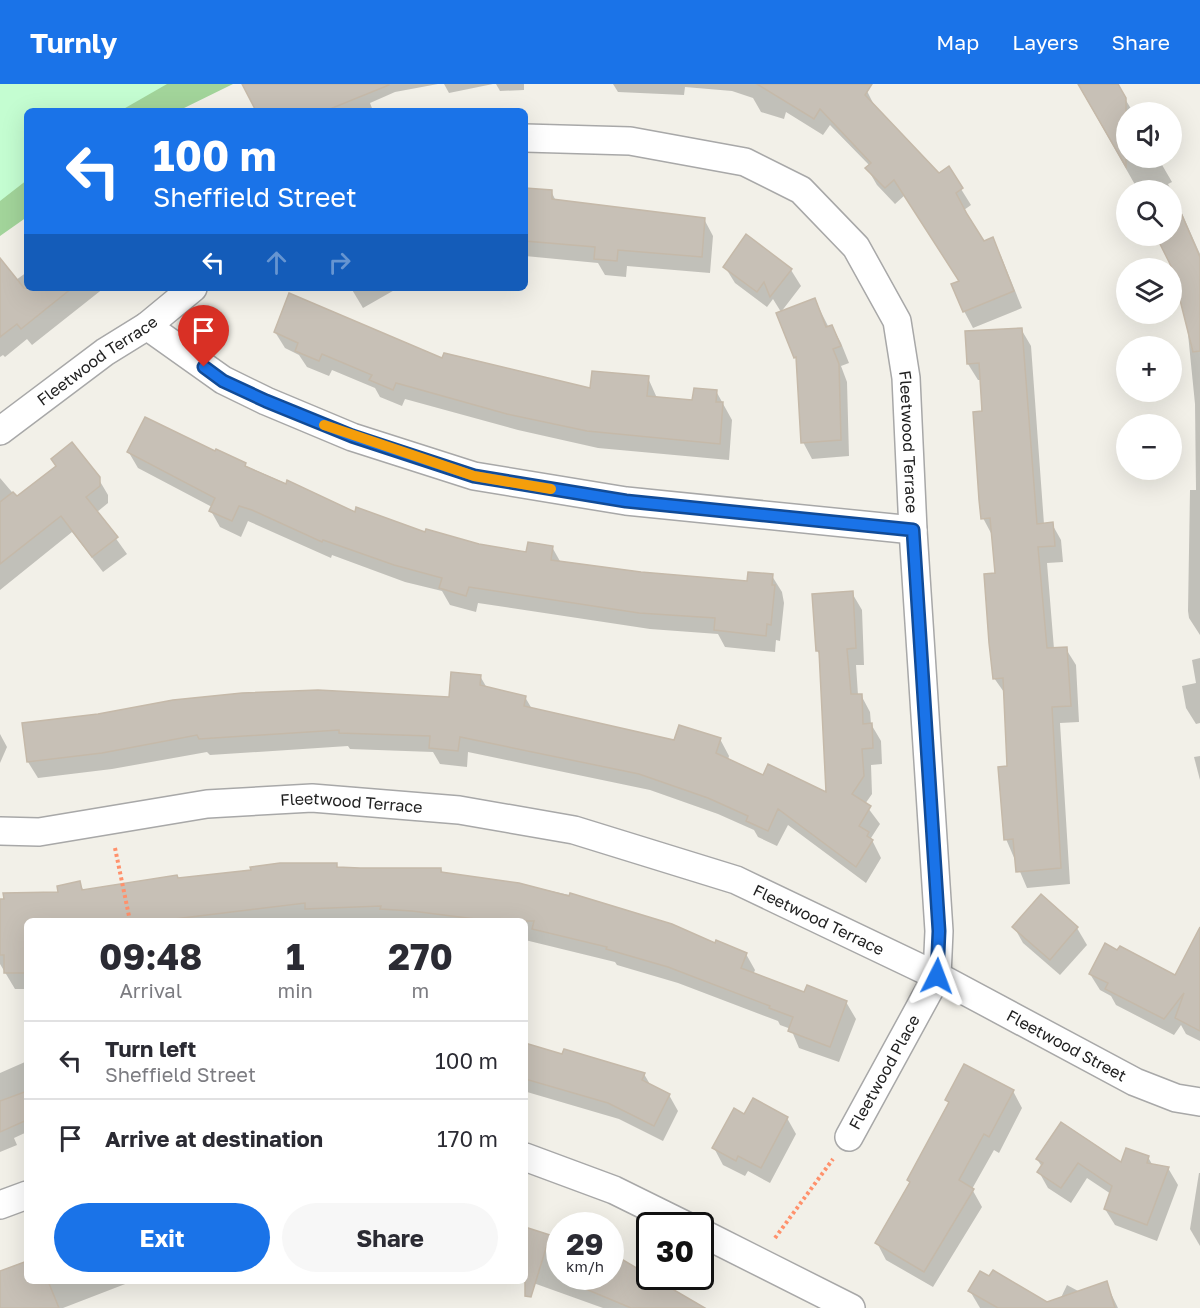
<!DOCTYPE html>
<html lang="en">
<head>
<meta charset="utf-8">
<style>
	body { margin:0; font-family:"Golos Text",sans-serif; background:#f7f7f7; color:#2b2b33; height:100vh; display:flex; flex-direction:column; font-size:22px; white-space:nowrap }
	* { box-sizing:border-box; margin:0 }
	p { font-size:20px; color:#7c7c81 }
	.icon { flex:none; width:33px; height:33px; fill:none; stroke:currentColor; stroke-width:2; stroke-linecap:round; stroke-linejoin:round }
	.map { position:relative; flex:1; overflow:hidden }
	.sheet { position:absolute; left:24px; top:834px; width:504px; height:366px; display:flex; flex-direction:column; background:#fff; border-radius:9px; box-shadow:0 6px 24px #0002 }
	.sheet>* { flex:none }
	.top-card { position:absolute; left:24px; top:24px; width:504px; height:183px; border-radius:9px; box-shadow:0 6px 24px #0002; background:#1a73e8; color:#fff; overflow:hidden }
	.controls { position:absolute; left:1116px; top:18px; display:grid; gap:12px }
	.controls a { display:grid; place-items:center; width:66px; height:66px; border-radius:50%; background:#fff; box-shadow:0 6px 24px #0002; font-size:30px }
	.speed { position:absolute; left:546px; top:1128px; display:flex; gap:12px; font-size:30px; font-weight:700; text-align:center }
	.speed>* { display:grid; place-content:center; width:78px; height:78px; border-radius:50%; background:#fff; box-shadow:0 6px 24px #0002; line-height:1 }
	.speed small { font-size:15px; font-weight:400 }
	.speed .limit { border:3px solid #111; border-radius:9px; background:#fff; color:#111 }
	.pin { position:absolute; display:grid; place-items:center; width:51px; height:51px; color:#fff; margin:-62px -26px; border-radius:50% 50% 50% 0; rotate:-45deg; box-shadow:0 0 6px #0007 }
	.pin .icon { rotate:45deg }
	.me { position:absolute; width:66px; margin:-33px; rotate:3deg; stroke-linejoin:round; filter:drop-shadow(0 0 4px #0008) }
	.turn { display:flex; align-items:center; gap:21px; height:126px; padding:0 30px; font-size:27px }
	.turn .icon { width:78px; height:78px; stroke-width:2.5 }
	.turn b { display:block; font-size:42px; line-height:51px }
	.lanes { display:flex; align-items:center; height:57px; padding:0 30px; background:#0003; justify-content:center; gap:30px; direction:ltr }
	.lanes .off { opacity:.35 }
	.eta { display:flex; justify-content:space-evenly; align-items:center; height:102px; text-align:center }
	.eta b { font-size:36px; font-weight:700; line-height:42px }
	.primary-button { display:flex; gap:12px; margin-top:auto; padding:12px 30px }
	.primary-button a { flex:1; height:69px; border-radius:36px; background:#1a73e8; color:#fff; font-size:24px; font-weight:700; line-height:69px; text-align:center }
	.primary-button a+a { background:#f7f7f7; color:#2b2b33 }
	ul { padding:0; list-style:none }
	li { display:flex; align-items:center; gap:18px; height:78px; padding:0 30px; border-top:2px solid #e1e1e2 }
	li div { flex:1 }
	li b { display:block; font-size:22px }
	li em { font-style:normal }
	header { display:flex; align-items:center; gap:36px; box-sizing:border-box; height:84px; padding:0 30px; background:#1a73e8; color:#fff }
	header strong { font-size:28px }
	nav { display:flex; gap:33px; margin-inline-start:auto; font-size:21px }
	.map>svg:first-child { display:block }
</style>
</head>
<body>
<header>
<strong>Turnly</strong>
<nav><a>Map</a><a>Layers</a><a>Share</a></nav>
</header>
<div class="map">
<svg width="1200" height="1224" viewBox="0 0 1200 1224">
	<rect width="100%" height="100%" fill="#f2f0e8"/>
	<polygon fill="#a2d49a" points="0,0 233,0 178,27 27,27 27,133 0,152"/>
	<polygon fill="#c4fdd1" points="0,0 167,0 120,27 27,27 27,96 0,117"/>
	<g fill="#0003">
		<polygon points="256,0 438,0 395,8 370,19 373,27 257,27"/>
		<polygon points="444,0 493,0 449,9"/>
		<polygon points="496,0 524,0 524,6 500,7"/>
		<polygon points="613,0 857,0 867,7 876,25 938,91 961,105 971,121 964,126 984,159 992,155 1001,172 1022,224 973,244 964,227 960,198 905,111 895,120 877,101 867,84 870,82 830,41 823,51 786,28 784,35 761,28 753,14 732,7 685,3 684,11 618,8"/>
		<polygon points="1078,0 1116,0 1133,28 1126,28 1126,74 1158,74 1172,98 1168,100 1171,106 1138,106"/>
		<polygon points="525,106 551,107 556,117 704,135 713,152 710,189 627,182 626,193 605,191 598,179 525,172"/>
		<polygon points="1172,107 1200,170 1200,551 1189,534 1188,527 1190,406 1196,406 1195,320 1187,240 1169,178 1158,152 1172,152"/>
		<polygon points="725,183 791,186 801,202 781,228 773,215 767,223 735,199"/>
		<polygon points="27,188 27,204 104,204 32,261 27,255 5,273 3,271 0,273 0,195 16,196"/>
		<polygon points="351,204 398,204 363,224"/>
		<polygon points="815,216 829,244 832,242 841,259 849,279 841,282 847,298 849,372 812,375 803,358 798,278 795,273"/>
		<polygon points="1021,245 1031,262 1044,440 1052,440 1061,456 1063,478 1047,479 1054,565 1066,565 1076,581 1079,638 1060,639 1070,800 1027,804 1006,755 1009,683 1006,611 994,594 996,491 992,451 983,434 981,296 978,296 968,280"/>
		<polygon points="275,248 443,276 591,306 648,294 657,314 694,317 716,307 732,336 729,376 598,364 518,346 405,315 402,322 380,313 375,304 332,286 329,292 307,283 299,271 285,264"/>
		<polygon points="128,367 216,369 356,430 426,450 528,470 552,463 561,479 641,490 748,499 772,492 782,508 784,519 780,557 776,556 775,568 725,563 718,550 650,545 478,519 476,528 450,521 442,507 405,498 332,471 331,474 248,437 241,453 220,443 211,427 212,423 138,384"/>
		<polygon points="0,394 17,414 98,394 108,411 108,419 97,428 127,470 103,488 72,448 0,506"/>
		<polygon points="852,509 862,526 864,581 856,581 858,611 861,611 870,628 871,640 881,657 882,680 871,681 872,710 865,720 880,740 871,754 881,774 866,799 788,741 777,762 758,753 754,746 718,730 650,706 468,668 467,683 440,680 433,668 350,665 348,662 210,671 207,668 112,685 38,694 28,678 23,641 450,615 480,592 487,604 525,613 532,625 675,658 720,655 729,672 728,676 764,693 827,711 821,573 817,566"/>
		<polygon points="1200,574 1200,639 1196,640 1186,624 1182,602 1196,599 1192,576"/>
		<polygon points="0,650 7,663 0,679"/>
		<polygon points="1200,672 1200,696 1194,673"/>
		<polygon points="336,780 338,785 441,785 443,789 519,800 597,817 746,870 755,886 753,891 805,910 846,918 856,935 839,978 799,964 791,945 780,941 778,937 678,899 617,881 615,878 525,856 525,837 27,837 27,905 15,905 0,880 0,817 60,810 79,799 84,807 178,795"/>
		<polygon points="1041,812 1077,844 1087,861 1060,891 1023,859 1014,843"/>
		<polygon points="1200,877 1200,957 1186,950 1181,941 1174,951 1116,921 1111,912 1100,906 1090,890 1176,893"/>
		<polygon points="525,961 644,990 651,1002 669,1011 678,1027 663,1057 619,1035 527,1008 525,1011"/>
		<polygon points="25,978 27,982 27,1048 14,1054 17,1061 0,1068 0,989"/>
		<polygon points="1013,1007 1022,1024 999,1069 994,1066 972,1105 982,1123 933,1203 886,1176 877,1159 911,1100 908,1096 950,1020 947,1016"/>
		<polygon points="745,1032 787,1034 796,1050 770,1099 748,1087 745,1092 723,1081 714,1064"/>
		<polygon points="1148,1073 1153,1082 1168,1084 1178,1101 1157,1157 1115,1141 1105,1125 1111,1110 1087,1094 1071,1119 1048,1104 1039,1088 1042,1083 1037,1075 1122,1080"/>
		<polygon points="1199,1089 1200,1089 1200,1162 1190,1145"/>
		<polygon points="525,1145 560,1157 560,1192 610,1192 702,1224 603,1224 525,1196"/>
		<polygon points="27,1178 27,1197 133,1197 63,1224 0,1224 0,1189"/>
		<polygon points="1106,1199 1118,1224 1056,1224 1067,1201 1080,1208"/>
		<polygon points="970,1207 1055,1224 980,1224"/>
	</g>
	<g fill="#c7c0b6" stroke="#c5b9a9" stroke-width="1.5">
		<polygon points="242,0 389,0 389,1 325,27 256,27"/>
		<polygon points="757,0 872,0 865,11 939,89 949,82 963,104 956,109 967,130 984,157 993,153 1014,207 963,228 951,200 959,197 894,96 885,104 865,84 871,79 820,25 814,35"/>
		<polygon points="1078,0 1118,0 1126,14 1126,83"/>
		<polygon points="525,104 552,106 552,115 705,134 702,173 618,166 617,177 594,175 595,163 525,157"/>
		<polygon points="1172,108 1200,173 1200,267 1193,268 1172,184 1156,152 1172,152"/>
		<polygon points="746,150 792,185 770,213 764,198 757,208 723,183"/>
		<polygon points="0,174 24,204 72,204 21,245 17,240 0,253"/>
		<polygon points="289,209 442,274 444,269 590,304 592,287 649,292 647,312 692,316 694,304 717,306 716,318 723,318 720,360 587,347 507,330 396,299 393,306 369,296 372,291 322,270 319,277 295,267 298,259 274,248"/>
		<polygon points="815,214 826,243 832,241 841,262 833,265 839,280 841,356 801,359 796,273 794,274 776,229"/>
		<polygon points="1022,244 1037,440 1053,438 1055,462 1038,463 1047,564 1067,563 1071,622 1052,623 1061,784 1016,788 1013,755 1004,756 1000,707 998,683 1007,682 1003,594 993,595 989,559 984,490 995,489 990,434 981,435 979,416 973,328 982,327 979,279 967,280 965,247"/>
		<polygon points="145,333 215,367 216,365 246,379 245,382 286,400 287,396 355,428 356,423 425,448 426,445 479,460 526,468 528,458 553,462 551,476 641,488 747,497 748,488 773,490 772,501 775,501 771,541 767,540 766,552 714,546 715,534 639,529 469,503 466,512 439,504 442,494 394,481 323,456 322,458 252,426 239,422 232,437 209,427 215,414 127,368"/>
		<polygon points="72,358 100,393 100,402 86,413 118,453 92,473 61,432 0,480 0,418 13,408 17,412 56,382 51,375"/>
		<polygon points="853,507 856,564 847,565 851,610 862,610 863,640 872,639 873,664 862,665 864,692 852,710 871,722 859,742 869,748 867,752 873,756 856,783 778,725 768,747 746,737 748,732 708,714 639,690 460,653 458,667 429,664 430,652 339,649 339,646 199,655 197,651 102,669 27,678 22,639 98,630 173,616 242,609 318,606 449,613 451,588 481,591 480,601 526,612 524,622 674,656 679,641 721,654 716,669 763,691 768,680 826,708 819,567 816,567 812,510"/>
		<polygon points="280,779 337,779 337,783 360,784 441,784 441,788 519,799 569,812 570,809 672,840 715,859 716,856 747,869 741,884 804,908 807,901 847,917 830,963 788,947 793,933 769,924 770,922 668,883 606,865 607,863 532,845 534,837 491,837 412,827 380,825 381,822 305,825 305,819 158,837 27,837 27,889 4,889 4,871 0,871 0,815 4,815 3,809 58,808 57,802 80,797 82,806 177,791 178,794 251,786 250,783"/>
		<polygon points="1041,810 1078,843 1050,876 1012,843"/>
		<polygon points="1200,843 1200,947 1175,934 1184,909 1164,935 1105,905 1108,899 1089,890 1105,859 1117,866 1120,862 1175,891"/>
		<polygon points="525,959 562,970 564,965 645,989 642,996 670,1010 654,1042 608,1019 525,995"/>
		<polygon points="964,980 1014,1006 989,1053 984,1050 959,1096 974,1105 924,1188 875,1159 910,1098 907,1096 949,1018 945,1016"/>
		<polygon points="27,1007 27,1036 0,1048 0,1017"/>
		<polygon points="753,1014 788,1033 761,1084 738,1072 736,1077 712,1064 734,1024 744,1030"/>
		<polygon points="1061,1038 1121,1078 1126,1064 1149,1072 1147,1079 1169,1083 1147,1141 1104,1125 1112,1102 1078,1079 1061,1104 1037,1088 1043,1079 1036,1075"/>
		<polygon points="525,1143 550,1151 531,1213 525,1212"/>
		<polygon points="618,1173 650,1192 705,1224 631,1224 557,1193 610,1192 610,1177 616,1179"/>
		<polygon points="27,1177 27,1197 48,1197 59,1224 0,1224 0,1187"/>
		<polygon points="993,1186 1047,1218 1107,1197 1115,1224 998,1224 968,1207 980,1187 989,1192"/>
	</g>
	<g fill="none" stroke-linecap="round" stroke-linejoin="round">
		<defs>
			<g id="minor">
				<path id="s1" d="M 525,54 L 630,57 L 745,78 L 801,106 L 856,163 L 897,237 L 906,294 L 913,446 L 939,847 L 937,892 L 849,1053"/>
				<polyline points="147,242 223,296 266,317 352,353 474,392 626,417 913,446"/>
				<path id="s2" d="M 0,347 L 105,268 L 147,242 L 193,204"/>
				<path id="s3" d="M 0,747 L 39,748 L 207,720 L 312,714 L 459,726 L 574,746 L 736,796 L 937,892 L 1135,998 L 1176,1014 L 1200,1018"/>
				<polyline points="525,1073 614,1106 687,1142"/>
				<polyline points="0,1121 27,1111"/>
				<polyline points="700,1148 851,1224"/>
			</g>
		</defs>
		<use href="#minor" stroke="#a8a8a8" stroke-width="30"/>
		<g stroke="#ff916c" stroke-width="4" stroke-dasharray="3 3" stroke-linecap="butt">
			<polyline points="115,764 130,837"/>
			<polyline points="775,1154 833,1075"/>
		</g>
		<use href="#minor" stroke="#fff" stroke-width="27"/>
	</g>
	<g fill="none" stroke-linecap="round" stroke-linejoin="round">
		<defs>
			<polyline id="route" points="204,283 223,297 266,317 352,352 474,392 626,417 913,446 939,847 937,892"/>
		</defs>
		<use href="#route" stroke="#114b97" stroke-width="15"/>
		<use href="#route" stroke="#1a73e8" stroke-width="10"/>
		<polyline stroke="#f59e0b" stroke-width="10" points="324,341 474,392 551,405"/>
	</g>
	<g text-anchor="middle" stroke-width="5" stroke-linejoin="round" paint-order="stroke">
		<g font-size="16" fill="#212121" stroke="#fff">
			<text dy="6" stroke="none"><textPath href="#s2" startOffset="120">Fleetwood Terrace</textPath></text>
			<text dy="6" stroke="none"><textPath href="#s1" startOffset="570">Fleetwood Terrace</textPath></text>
			<text dy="6" stroke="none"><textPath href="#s3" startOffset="354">Fleetwood Terrace</textPath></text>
			<text dy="6" stroke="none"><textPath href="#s3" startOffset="840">Fleetwood Terrace</textPath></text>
			<text dy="6" stroke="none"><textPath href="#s3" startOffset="1118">Fleetwood Street</textPath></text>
			<text transform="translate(884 988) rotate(-61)" y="6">Fleetwood Place</text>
		</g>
	</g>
</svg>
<div class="controls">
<a><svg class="icon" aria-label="sound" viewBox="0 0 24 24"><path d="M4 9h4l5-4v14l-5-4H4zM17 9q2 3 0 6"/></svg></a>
<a><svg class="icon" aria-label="search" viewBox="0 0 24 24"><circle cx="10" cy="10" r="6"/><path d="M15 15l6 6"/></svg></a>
<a><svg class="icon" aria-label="layers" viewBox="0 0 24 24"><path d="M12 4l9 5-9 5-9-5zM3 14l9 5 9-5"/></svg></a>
<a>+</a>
<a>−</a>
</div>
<div class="speed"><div>29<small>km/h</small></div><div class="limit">30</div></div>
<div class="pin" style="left:204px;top:283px;background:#d93025"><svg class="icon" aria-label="arrive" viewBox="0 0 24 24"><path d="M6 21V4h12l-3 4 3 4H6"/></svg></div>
<svg class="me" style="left:937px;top:892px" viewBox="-20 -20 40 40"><path d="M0-17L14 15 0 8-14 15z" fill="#1a73e8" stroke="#fff" stroke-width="4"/></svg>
<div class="top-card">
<div class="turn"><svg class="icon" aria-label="left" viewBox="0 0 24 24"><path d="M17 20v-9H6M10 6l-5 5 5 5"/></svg><div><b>100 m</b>Sheffield Street</div></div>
<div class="lanes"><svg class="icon" aria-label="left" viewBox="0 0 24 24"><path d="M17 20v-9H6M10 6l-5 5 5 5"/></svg><svg class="icon off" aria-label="ahead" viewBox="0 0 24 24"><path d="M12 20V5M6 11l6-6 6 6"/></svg><svg class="icon off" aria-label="right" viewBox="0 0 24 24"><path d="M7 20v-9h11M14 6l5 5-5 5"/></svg></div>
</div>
<section class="sheet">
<div class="eta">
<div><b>09:48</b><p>Arrival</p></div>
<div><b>1</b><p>min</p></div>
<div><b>270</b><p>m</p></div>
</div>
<ul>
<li><svg class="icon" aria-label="left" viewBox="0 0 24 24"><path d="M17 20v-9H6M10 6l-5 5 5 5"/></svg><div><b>Turn left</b><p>Sheffield Street</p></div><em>100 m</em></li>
<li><svg class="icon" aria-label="arrive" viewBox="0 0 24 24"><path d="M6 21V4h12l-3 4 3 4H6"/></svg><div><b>Arrive at destination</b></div><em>170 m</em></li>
</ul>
<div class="primary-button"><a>Exit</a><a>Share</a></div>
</section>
</div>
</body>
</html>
